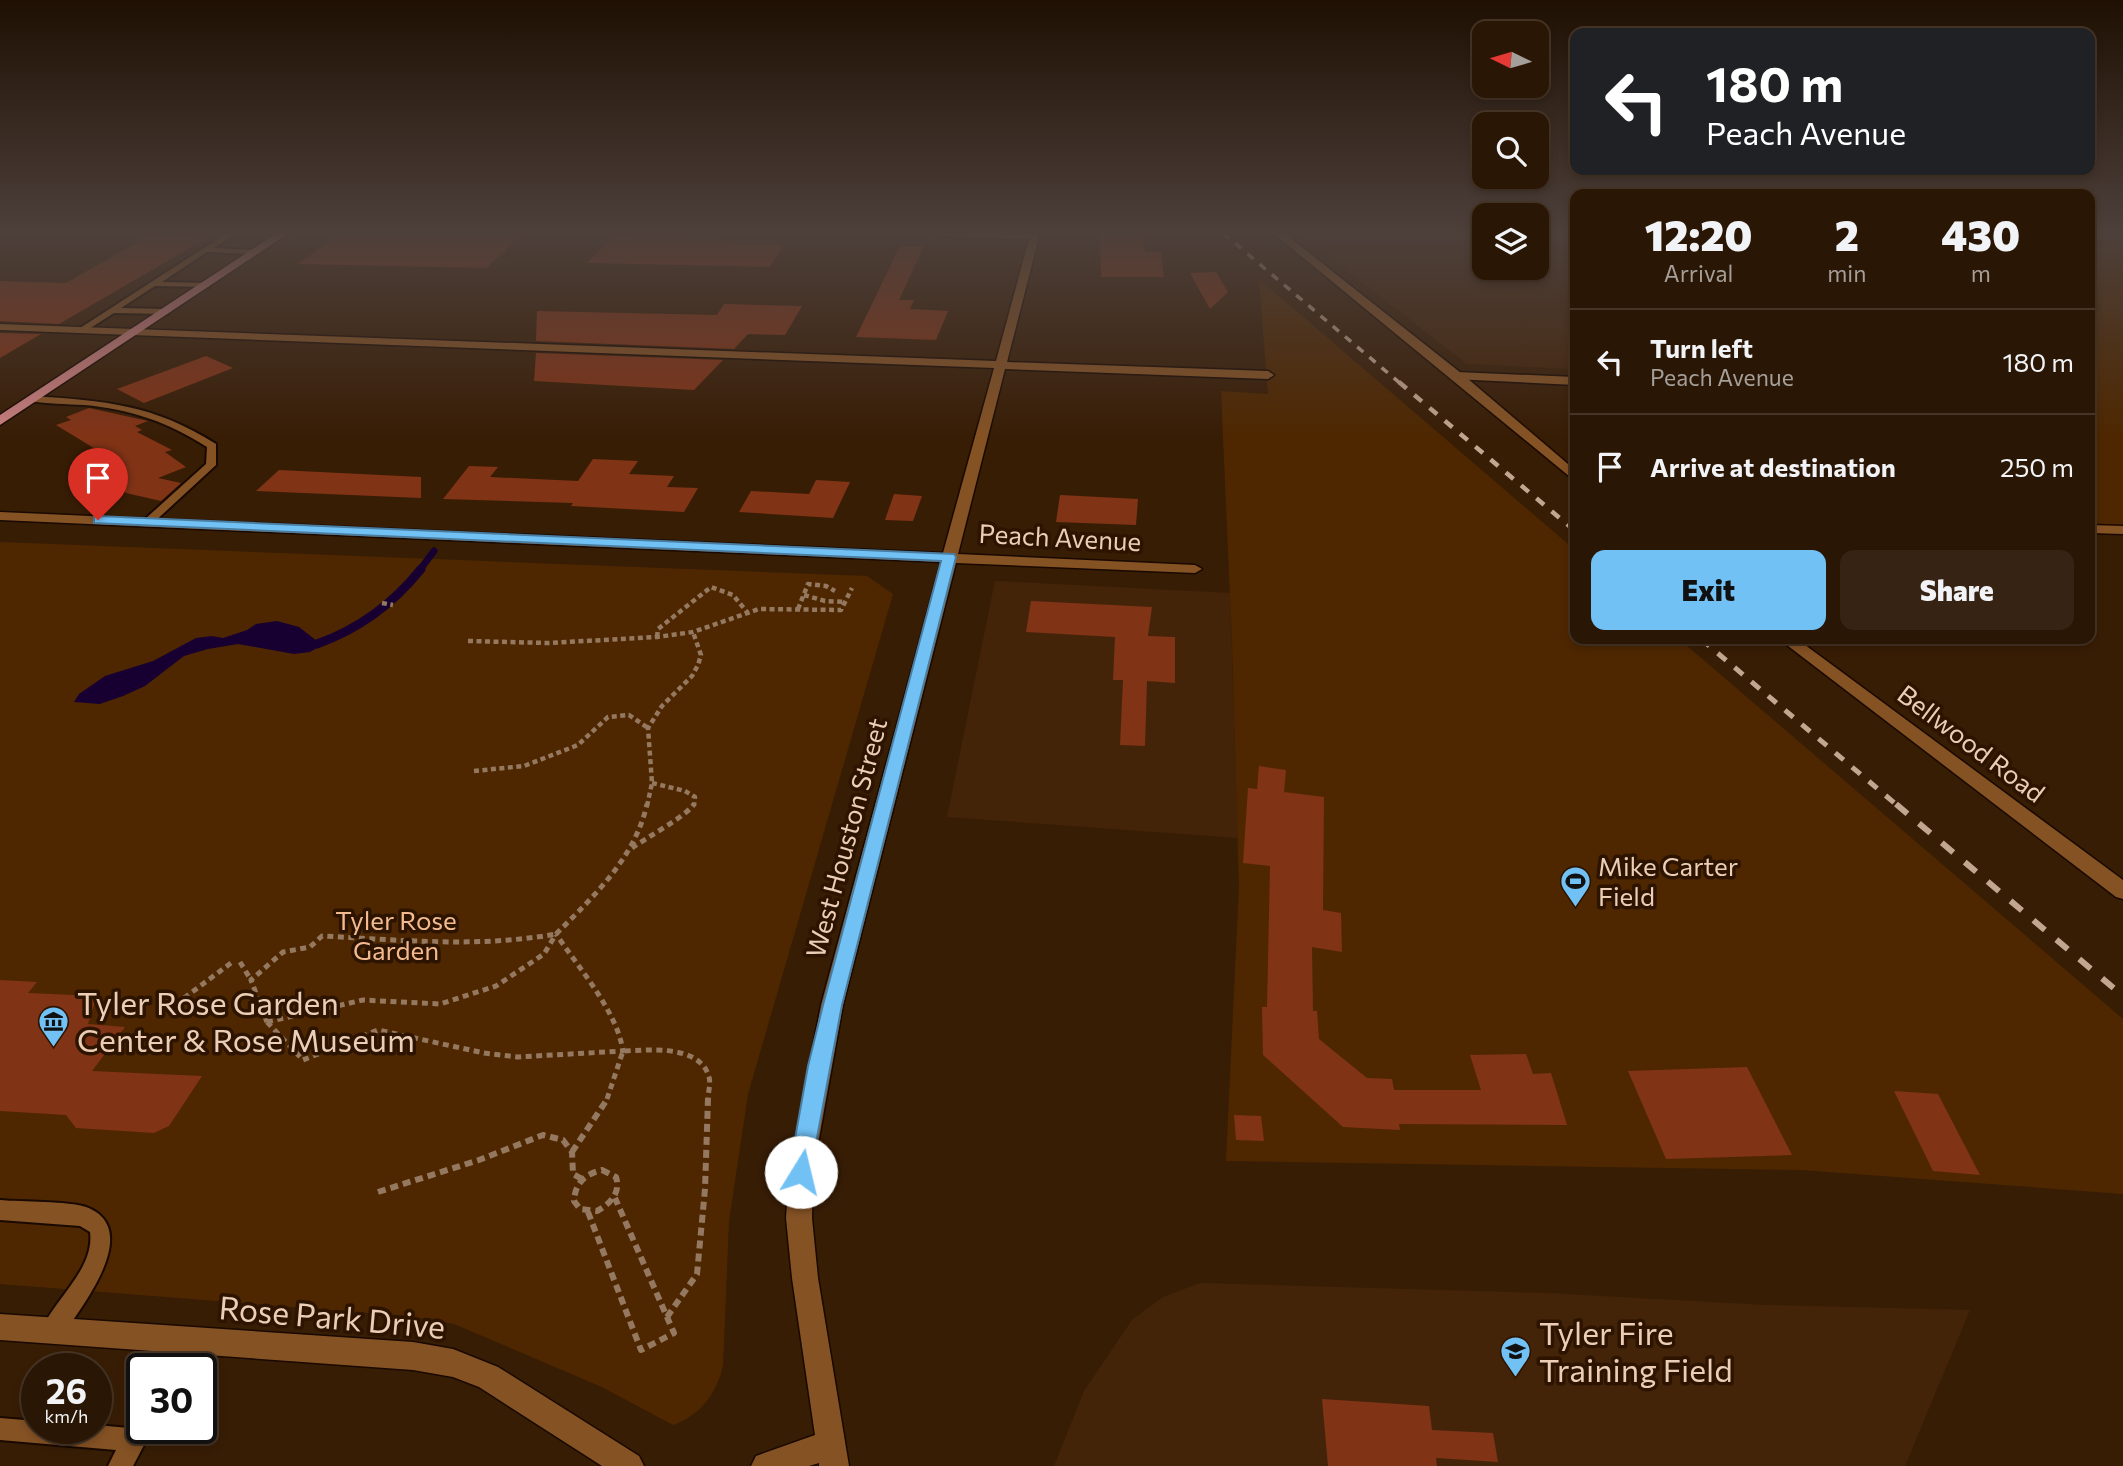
<!DOCTYPE html>
<html lang="en">
<head>
<meta charset="utf-8">
<style>
	body { margin:0; font-family:Commissioner,sans-serif; background:#362313; color:#f1f3f6; height:100vh; display:flex; flex-direction:column; font-size:26px; white-space:nowrap }
	* { box-sizing:border-box; margin:0 }
	p { font-size:23px; color:#a59f9a }
	.icon { flex:none; width:38px; height:38px; fill:none; stroke:currentColor; stroke-width:2; stroke-linecap:round; stroke-linejoin:round }
	.map { position:relative; flex:1; overflow:hidden }
	.panel { position:absolute; left:1570px; top:189px; width:525px; height:455px; display:flex; flex-direction:column; background:#2a1604; border-radius:14px; box-shadow:0 4px 10px #0003,0 0 0 2px #463526 }
	.panel>* { flex:none }
	.top-card { position:absolute; left:1570px; top:28px; width:525px; height:147px; border-radius:14px; box-shadow:0 4px 10px #0003,0 0 0 2px #463526; background:#202124; color:#fff; overflow:hidden }
	.needle { width:46px; rotate:275deg }
	.controls { position:absolute; left:1472px; top:21px; display:grid; gap:14px }
	.controls a { display:grid; place-items:center; width:77px; height:77px; border-radius:14px; background:#2a1604; box-shadow:0 4px 10px #0003,0 0 0 2px #463526; font-size:35px }
	.speed { position:absolute; left:21px; top:1353px; display:flex; gap:14px; font-size:35px; font-weight:700; text-align:center }
	.speed>* { display:grid; place-content:center; width:91px; height:91px; border-radius:50%; background:#2a1604; box-shadow:0 4px 10px #0003,0 0 0 2px #463526; line-height:1 }
	.speed small { font-size:18px; font-weight:400 }
	.speed .limit { border:4px solid #111; border-radius:10px; background:#fff; color:#111 }
	.pin { position:absolute; display:grid; place-items:center; width:60px; height:60px; color:#fff; margin:-72px -30px; border-radius:50% 50% 50% 0; rotate:-45deg; box-shadow:0 0 7px #0007 }
	.pin .icon { rotate:45deg }
	.me { position:absolute; width:77px; margin:-38px; rotate:9deg; stroke-linejoin:round; filter:drop-shadow(0 0 5px #0008) }
	.turn { display:flex; align-items:center; gap:24px; height:147px; padding:0 21px; font-size:32px }
	.turn .icon { width:91px; height:91px; stroke-width:2.5 }
	.turn b { display:block; font-size:49px; line-height:60px }
	.eta { display:flex; justify-content:space-evenly; align-items:center; height:119px; text-align:center }
	.eta b { font-size:42px; font-weight:800; line-height:49px }
	.action { display:flex; gap:14px; margin-top:auto; padding:14px 21px }
	.action a { flex:1; height:80px; border-radius:14px; background:#72c1f5; color:#111; font-size:28px; font-weight:800; line-height:80px; text-align:center }
	.action a+a { background:#362313; color:#f1f3f6 }
	ul { padding:0; list-style:none }
	li { display:flex; align-items:center; gap:21px; height:105px; padding:0 21px; border-top:2px solid #463526 }
	li div { flex:1 }
	li b { display:block; font-size:26px }
	li em { font-style:normal }
	.map>svg:first-child { display:block }
</style>
</head>
<body>
<div class="map">
<svg width="2123" height="1466" viewBox="0 0 2123 1466">
	<rect width="100%" height="100%" fill="#381d05"/>
	<g fill="#432409">
		<polygon points="1299,233 1484,233 1484,268 1536,268 1537,233 1575,233 1575,369 1467,364"/>
		<polygon points="995,581 1230,593 1238,838 947,817"/>
		<polygon points="1200,1283 1546,1293 1765,1305 1970,1310 1905,1466 1054,1466 1084,1391 1132,1320 1163,1297"/>
	</g>
	<g fill="#4e2700">
		<polygon points="2090,233 2123,233 2123,530 2090,529"/>
		<polygon points="1259,279 1575,550 1575,639 1679,639 2123,1019 2123,1194 1801,1170 1226,1161 1239,887 1232,641 1221,391 1268,394"/>
		<path d="M 0,542 L 867,576 L 893,594 L 748,1094 L 729,1221 L 723,1365 C 717,1393 701,1415 673,1425 L 602,1387 L 454,1324 L 408,1316 L 0,1284 Z"/>
	</g>
	<polygon fill="#170031" points="277,621 299,627 317,641 317,648 310,652 294,654 238,644 208,649 184,656 145,686 123,696 100,704 74,702 79,694 105,676 153,661 196,638 212,636 223,638 247,630 256,624"/>
	<g fill="none" stroke-linecap="round" stroke-linejoin="round">
		<polyline stroke="#170031" stroke-width="7" points="419,571 434,551"/>
		<path stroke="#170031" stroke-width="9" d="M 317,644 C 359,629 393,604 421,569"/>
	</g>
	<g fill="#813316">
		<polygon points="437,233 522,235 486,268 298,264 340,234"/>
		<polygon points="1100,234 1143,234 1145,252 1161,252 1164,277 1101,277"/>
		<polygon points="149,236 207,238 59,324 0,321 0,281 66,283"/>
		<polygon points="613,237 697,239 784,244 770,267 587,263"/>
		<polygon points="900,246 924,246 899,300 914,300 910,309 948,311 936,340 856,337"/>
		<polygon points="1216,272 1228,292 1210,309 1190,273"/>
		<polygon points="724,304 802,306 785,335 748,334 734,349 536,341 537,311 717,315"/>
		<polygon points="0,333 41,334 0,358"/>
		<polygon points="536,353 723,360 694,390 534,381"/>
		<polygon points="206,356 233,368 144,403 117,389"/>
		<polygon points="89,408 148,421 135,426 142,430 137,432 172,450 165,452 186,467 158,478 181,483 161,501 126,493 80,465 75,459 97,450 56,425 71,420 66,417"/>
		<polygon points="593,459 638,461 629,474 674,476 667,487 698,488 684,512 571,506 573,503 443,499 469,466 498,467 490,477 578,481"/>
		<polygon points="279,470 421,477 421,498 256,491"/>
		<polygon points="816,480 850,482 833,518 739,512 751,491 809,494"/>
		<polygon points="894,494 922,496 913,521 885,520"/>
		<polygon points="1060,495 1138,499 1136,525 1056,522"/>
		<polygon points="1031,601 1152,607 1148,636 1175,637 1175,683 1147,681 1145,746 1120,745 1123,680 1113,680 1115,637 1026,632"/>
		<polygon points="1259,766 1286,770 1284,792 1324,797 1323,910 1341,913 1342,952 1312,947 1313,1011 1317,1011 1319,1039 1367,1078 1392,1079 1394,1090 1481,1090 1470,1055 1526,1054 1533,1074 1551,1073 1567,1125 1399,1124 1400,1130 1343,1127 1263,1055 1262,1007 1267,1007 1270,866 1243,863 1248,788 1257,789"/>
		<polygon points="0,980 37,982 28,993 97,996 88,1024 125,1027 92,1071 202,1076 169,1126 154,1133 76,1128 66,1115 0,1111"/>
		<polygon points="1747,1067 1792,1155 1666,1159 1628,1071"/>
		<polygon points="1894,1091 1938,1094 1980,1175 1933,1171"/>
		<polygon points="1234,1115 1261,1116 1264,1141 1236,1140"/>
		<polygon points="1322,1399 1429,1406 1432,1430 1493,1433 1498,1462 1436,1458 1437,1466 1328,1466"/>
	</g>
	<g fill="none" stroke-linecap="round" stroke-linejoin="round">
		<defs>
			<g id="service">
				<polygon points="227,233 236,233 214,248 256,250 260,252 256,254 207,252 162,282 206,283 209,283 209,287 155,286 121,308 165,309 168,310 168,314 114,313 84,332 77,330"/>
				<path d="M 33,396 C 105,401 153,404 216,444 L 216,465 L 152,524 L 144,524 L 144,520 L 206,464 L 207,447 C 168,422 130,409 84,405 C 66,404 47,404 30,401 L 30,397 Z"/>
				<path d="M 0,1200 C 21,1202 69,1201 86,1207 C 145,1229 80,1309 60,1339 L 52,1342 L 44,1339 L 41,1331 C 54,1299 95,1269 90,1232 L 80,1226 L 0,1220 Z"/>
				<polygon points="193,1329 201,1332 204,1340 189,1368 166,1368 185,1332"/>
				<polygon points="142,1417 142,1428 153,1428 133,1466 108,1466 116,1450 0,1440 0,1418 37,1421 37,1428 96,1428 96,1425 129,1428 134,1420"/>
			</g>
			<g id="minor">
				<polygon points="936,233 1040,233 1007,362 1268,371 1274,375 1268,379 1005,369 958,554 1195,565 1202,569 1195,573 956,563 843,1005 813,1172 812,1218 818,1278 849,1466 819,1466 819,1463 809,1466 751,1466 756,1456 815,1435 792,1278 786,1218 789,1172 821,1005 941,562 0,520 0,512 943,553 994,368 0,330 0,324 996,361 1029,239 941,236"/>
				<polygon points="1457,372 1575,377 1575,385 1453,379 1453,373"/>
				<polygon points="2090,525 2123,526 2123,534 2090,533"/>
				<polygon points="0,1314 413,1342 453,1349 498,1367 639,1456 644,1466 602,1466 479,1387 453,1377 413,1370 0,1340"/>
			</g>
			<g id="tertiary">
				<polygon points="1273,233 1284,233 1461,373 1575,470 1575,481"/>
				<polygon points="1779,639 1797,639 2123,880 2123,899 2116,897"/>
			</g>
			<polygon id="primary" points="277,233 289,233 0,425 0,415"/>
		</defs>
		<use href="#service" stroke="#190900" stroke-width="4"/>
		<use href="#minor" stroke="#190900" stroke-width="3"/>
		<use href="#tertiary" stroke="#190900" stroke-width="3"/>
		<use href="#primary" stroke="#190900" stroke-width="3"/>
		<g stroke="#947860" stroke-width="4.5" stroke-dasharray="5 3.5" stroke-linecap="butt">
			<polyline points="804,595 825,601 845,602"/>
			<polyline points="382,603 393,605"/>
			<polyline points="798,609 808,584 826,586 835,591"/>
			<polyline points="657,637 658,629 711,587 733,595 747,612"/>
			<polyline points="468,641 549,643 657,637 693,632 759,609 841,610 852,588"/>
			<polyline points="474,771 524,766 578,745 608,717 629,715 648,728"/>
			<polyline points="652,783 685,791 695,797 694,806"/>
			<polyline points="647,806 652,783 648,728 662,706 692,676 698,665 701,655 693,632"/>
		</g>
		<g stroke="#947860" stroke-width="5" stroke-dasharray="6 4.5" stroke-linecap="butt">
			<path d="M 632,848 C 646,838 688,815 694,804"/>
			<path d="M 556,934 C 594,896 635,858 647,804"/>
			<polyline points="240,962 251,980"/>
			<polyline points="184,998 231,963"/>
			<path d="M 267,1022 L 303,1060 L 378,1030 L 484,1053 L 518,1057 L 623,1051 C 617,1011 578,967 556,934"/>
			<path d="M 267,1022 L 251,980 L 283,952 L 310,947 L 322,936 C 401,940 478,948 556,934"/>
			<polyline points="267,1022 363,1000 440,1004 496,986 544,954 556,934"/>
			<path d="M 607,1099 L 623,1051 C 648,1050 700,1044 709,1077 C 711,1083 708,1093 708,1099"/>
		</g>
		<g stroke="#947860" stroke-width="6" stroke-dasharray="8 5" stroke-linecap="butt">
			<polyline points="572,1152 608,1098"/>
			<path d="M 602,1170 L 616,1177 C 621,1193 610,1204 597,1211 L 580,1209 L 574,1201 C 575,1183 585,1174 602,1170 Z"/>
			<polyline points="378,1192 479,1160 543,1135 563,1140 572,1152 573,1174 582,1179"/>
			<polyline points="588,1212 641,1350 674,1333 615,1198"/>
			<polyline points="667,1317 697,1274 705,1189 708,1098"/>
		</g>
		<use href="#service" fill="#855224" fill-rule="evenodd"/>
		<use href="#minor" fill="#855224" fill-rule="evenodd"/>
		<use href="#tertiary" fill="#855224" fill-rule="evenodd"/>
		<use href="#primary" fill="#cb7f7f" fill-rule="evenodd"/>
		<polyline stroke="#c3a68f" stroke-width="3.5" stroke-dasharray="8 8" stroke-linecap="butt" points="1223,233 1401,384"/>
		<polyline stroke="#c3a68f" stroke-width="4.5" stroke-dasharray="10 10" stroke-linecap="butt" points="1399,382 1575,531"/>
		<polyline stroke="#c3a68f" stroke-width="5" stroke-dasharray="11 11" stroke-linecap="butt" points="1701,639 1898,806"/>
		<polyline stroke="#c3a68f" stroke-width="6" stroke-dasharray="15 15" stroke-linecap="butt" points="1896,804 2123,996"/>
	</g>
	<linearGradient id="sky" x2="0" y2="1"><stop stop-color="#1f1003"/><stop offset="0.53" stop-color="#4d403b"/><stop offset="1" stop-color="#4d403b" stop-opacity="0"/></linearGradient>
	<rect width="2123" height="438" fill="url(#sky)"/>
	<polygon fill="#72c1f5" stroke="#4a7d9f" stroke-width="2" points="98,516 954,554 956,557 842,1005 809,1180 801,1183 793,1180 789,1172 808,1066 823,1005 941,561 94,523 94,517"/>
	<defs>
		<symbol id="stadium-pin" viewBox="-11 -11 22 30"><path d="M0 17L-7.5 6A9.5 9.5 0 1 1 7.5 6Z" fill="#72c1f5" stroke="#2d1400"/><path d="M0-5a6.5 5 0 1 0 0 10a6.5 5 0 1 0 0-10ZM-3.5-1.8h7v3.6h-7Z" fill="#111"/></symbol>
		<symbol id="museum-pin" viewBox="-11 -11 22 30"><path d="M0 17L-7.5 6A9.5 9.5 0 1 1 7.5 6Z" fill="#72c1f5" stroke="#2d1400"/><path d="M0-6L6-3V-2H-6V-3ZM-5-1h2V3h-2ZM-1-1h2V3h-2ZM3-1h2V3H3ZM-6 4H6V6H-6Z" fill="#111"/></symbol>
		<symbol id="school-pin" viewBox="-11 -11 22 30"><path d="M0 17L-7.5 6A9.5 9.5 0 1 1 7.5 6Z" fill="#72c1f5" stroke="#2d1400"/><path d="M0-5L7-2L0 1L-7-2ZM-4 1L0 2.5L4 1V4Q0 6-4 4Z" fill="#111"/></symbol>
	</defs>
	<g fill-rule="evenodd">
		<use href="#stadium-pin" x="1558" y="864" width="35" height="47"/>
		<use href="#museum-pin" x="36" y="1004" width="35" height="47"/>
		<use href="#school-pin" x="1498" y="1334" width="35" height="47"/>
	</g>
	<g text-anchor="middle" stroke-width="7" stroke-linejoin="round" paint-order="stroke">
		<g font-size="26" fill="#ecceb7" stroke="#2d1400">
			<text transform="translate(1060 538) rotate(3)" y="9">Peach Avenue</text>
			<text transform="translate(1971 744) rotate(37)" y="9">Bellwood Road</text>
			<text transform="translate(847 838) rotate(-75)" y="9">West Houston Street</text>
		</g>
		<g font-size="26" fill="#ecceb7" stroke="#2d1400" text-anchor="start">
			<text x="1598" y="876">Mike Carter<tspan x="1598" dy="30">Field</tspan></text>
		</g>
		<g font-size="26" fill="#f2ba8e" stroke="#2d1400">
			<text x="396" y="930">Tyler Rose<tspan x="396" dy="30">Garden</tspan></text>
		</g>
		<g font-size="32" fill="#ecceb7" stroke="#2d1400" text-anchor="start">
			<text x="77" y="1015">Tyler Rose Garden<tspan x="77" dy="37">Center &amp; Rose Museum</tspan></text>
			<text x="1539" y="1345">Tyler Fire<tspan x="1539" dy="37">Training Field</tspan></text>
		</g>
		<g font-size="32" fill="#ecceb7" stroke="#2d1400">
			<text transform="translate(332 1318) rotate(5)" y="11">Rose Park Drive</text>
		</g>
	</g>
</svg>
<div class="controls">
<a><svg class="needle" viewBox="-14 -14 28 28"><path d="M0-13l5 13h-10z" fill="#e53935"/><path d="M0 13l5-13h-10z" fill="#a59f9a"/></svg></a>
<a><svg class="icon" aria-label="search" viewBox="0 0 24 24"><circle cx="10" cy="10" r="6"/><path d="M15 15l6 6"/></svg></a>
<a><svg class="icon" aria-label="layers" viewBox="0 0 24 24"><path d="M12 4l9 5-9 5-9-5zM3 14l9 5 9-5"/></svg></a>
</div>
<div class="speed"><div>26<small>km/h</small></div><div class="limit">30</div></div>
<div class="pin" style="left:98px;top:520px;background:#d93025"><svg class="icon" aria-label="arrive" viewBox="0 0 24 24"><path d="M6 21V4h12l-3 4 3 4H6"/></svg></div>
<svg class="me" style="left:801px;top:1172px" viewBox="-20 -20 40 40"><circle r="19" fill="#fff"/><path d="M0-13L10 11 0 6-10 11z" fill="#72c1f5"/></svg>
<div class="top-card">
<div class="turn"><svg class="icon" aria-label="left" viewBox="0 0 24 24"><path d="M17 20v-9H6M10 6l-5 5 5 5"/></svg><div><b>180 m</b>Peach Avenue</div></div>
</div>
<section class="panel">
<div class="eta">
<div><b>12:20</b><p>Arrival</p></div>
<div><b>2</b><p>min</p></div>
<div><b>430</b><p>m</p></div>
</div>
<ul>
<li><svg class="icon" aria-label="left" viewBox="0 0 24 24"><path d="M17 20v-9H6M10 6l-5 5 5 5"/></svg><div><b>Turn left</b><p>Peach Avenue</p></div><em>180 m</em></li>
<li><svg class="icon" aria-label="arrive" viewBox="0 0 24 24"><path d="M6 21V4h12l-3 4 3 4H6"/></svg><div><b>Arrive at destination</b></div><em>250 m</em></li>
</ul>
<div class="action"><a>Exit</a><a>Share</a></div>
</section>
</div>
</body>
</html>
